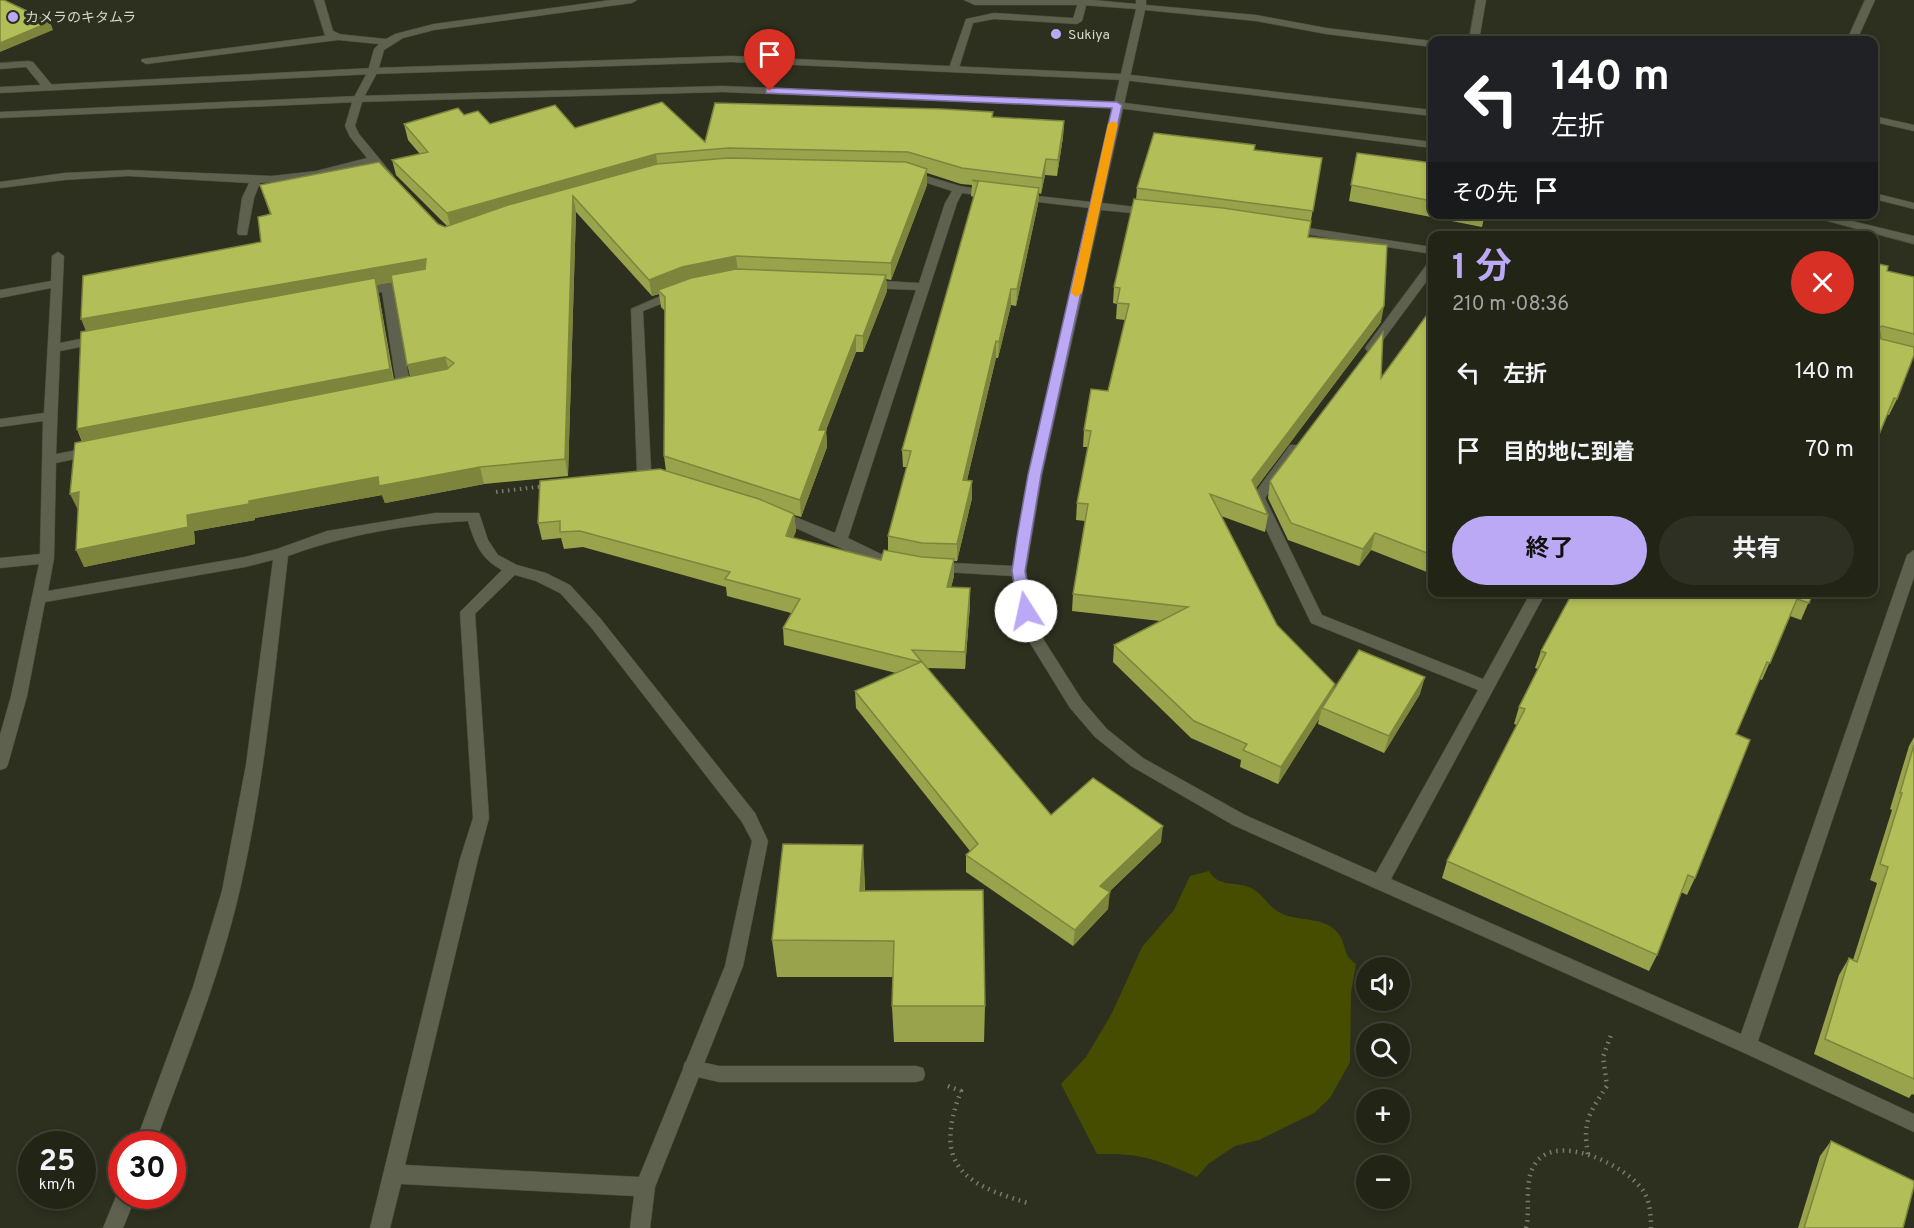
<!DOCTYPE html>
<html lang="ja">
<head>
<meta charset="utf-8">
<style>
	body { margin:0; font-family:Overpass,"Noto Sans JP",sans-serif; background:#2e3023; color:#f1f3f6; height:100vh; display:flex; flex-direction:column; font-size:22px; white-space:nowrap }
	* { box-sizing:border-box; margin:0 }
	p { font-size:20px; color:#a2a4a1 }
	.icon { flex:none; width:33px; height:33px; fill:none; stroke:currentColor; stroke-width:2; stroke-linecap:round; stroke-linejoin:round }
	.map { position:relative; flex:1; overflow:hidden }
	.details { position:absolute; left:1428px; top:231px; width:450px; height:366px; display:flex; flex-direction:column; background:#222416; border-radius:12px; box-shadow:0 3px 9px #0003,0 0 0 2px #3f4135 }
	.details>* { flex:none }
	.hud { position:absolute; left:1428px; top:36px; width:450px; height:183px; border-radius:12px; box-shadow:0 3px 9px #0003,0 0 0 2px #3f4135; background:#202124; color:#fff; overflow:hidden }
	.buttons { position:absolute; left:1356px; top:957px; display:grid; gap:12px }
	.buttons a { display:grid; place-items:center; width:54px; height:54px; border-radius:50%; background:#222416; box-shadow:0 3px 9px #0003,0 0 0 2px #3f4135; font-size:30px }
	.speed { position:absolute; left:18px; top:1131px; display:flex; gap:12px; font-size:30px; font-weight:700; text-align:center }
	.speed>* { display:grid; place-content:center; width:78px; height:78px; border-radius:50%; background:#222416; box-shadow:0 3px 9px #0003,0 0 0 2px #3f4135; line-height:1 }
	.speed small { font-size:15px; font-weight:400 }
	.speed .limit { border:9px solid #d22; background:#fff; color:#111 }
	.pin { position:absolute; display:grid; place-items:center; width:51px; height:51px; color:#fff; margin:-62px -26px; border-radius:50% 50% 50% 0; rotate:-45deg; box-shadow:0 0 6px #0007 }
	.pin .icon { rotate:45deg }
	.me { position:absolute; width:66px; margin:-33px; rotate:350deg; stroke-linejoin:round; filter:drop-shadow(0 0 4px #0008) }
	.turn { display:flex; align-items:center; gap:21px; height:126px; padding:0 24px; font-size:27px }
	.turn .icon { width:78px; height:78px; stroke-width:2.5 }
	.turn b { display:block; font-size:42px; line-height:51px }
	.then { display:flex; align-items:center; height:57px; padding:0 24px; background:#0003; gap:12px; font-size:22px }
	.round { display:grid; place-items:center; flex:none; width:63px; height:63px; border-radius:32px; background:#2e3023 }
	.overview { display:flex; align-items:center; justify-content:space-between; height:102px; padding:0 24px }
	h1 { font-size:36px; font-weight:700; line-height:45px; color:#bca9f5 }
	.primary-button { display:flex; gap:12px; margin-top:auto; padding:12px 24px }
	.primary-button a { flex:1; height:69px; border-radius:36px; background:#bca9f5; color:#111; font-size:24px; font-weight:700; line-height:69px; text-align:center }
	.primary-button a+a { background:#2e3023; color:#f1f3f6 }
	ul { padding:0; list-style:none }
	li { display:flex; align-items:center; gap:18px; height:78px; padding:0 24px }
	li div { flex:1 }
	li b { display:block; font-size:22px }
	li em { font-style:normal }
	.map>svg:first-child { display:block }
</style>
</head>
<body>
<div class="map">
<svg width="1914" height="1228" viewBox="0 0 1914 1228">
	<rect width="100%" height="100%" fill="#2d301e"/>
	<path fill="#474d00" d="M 1209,871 C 1219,889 1237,880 1253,889 C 1263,895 1268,905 1277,911 C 1295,923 1324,915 1338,933 C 1347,945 1342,955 1356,964 L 1351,993 L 1350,1062 L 1330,1098 L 1314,1113 L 1259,1140 L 1235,1146 L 1208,1164 L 1197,1177 C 1156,1159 1142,1153 1097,1154 L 1061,1084 L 1086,1057 L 1112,1013 L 1142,947 L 1174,910 L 1190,876 Z"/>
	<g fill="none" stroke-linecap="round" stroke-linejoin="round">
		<defs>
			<g id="service">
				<polygon points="314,0 324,0 333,31 342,35 342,39 325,35"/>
				<polygon points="1079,0 1087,2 1082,21 1077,24 994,19 973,23 959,68 954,71 949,68 966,19 994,13 1073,18"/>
				<polygon points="29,61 33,62 52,85 52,89 44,89 26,67 0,69 0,63"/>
				<polygon points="692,1060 719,1066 916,1066 923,1068 925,1074 923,1080 916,1082 719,1082 685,1074 683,1068 685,1062"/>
			</g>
			<g id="minor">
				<polygon points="611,0 637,0 632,3 434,30 403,38 384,50 378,71 363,99 355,126 359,134 393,175 393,179 385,179 372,163 301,180 260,183 254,198 247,235 239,235 237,233 242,198 249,183 128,176 64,180 0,188 0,182 64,173 128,170 272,176 316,171 367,158 350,137 345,126 353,99 368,71 374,49 379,44 338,40 146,64 141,61 142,59 338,34 386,39 395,34 434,24"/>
				<polygon points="964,0 1093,0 1136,4 1136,0 1146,0 1146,5 1256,15 1326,28 1432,41 1432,47 1326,34 1256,21 1145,10 1102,203 1152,209 1158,212 1152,215 1101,210 1042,475 1026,571 1033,611 1042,637 1082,700 1107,729 1143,758 1245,815 1376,873 1478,690 1311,623 1251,498 1290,445 1300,445 1302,448 1300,451 1265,498 1322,615 1483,679 1531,592 1546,592 1391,879 1741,1034 1907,555 1914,550 1914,577 1758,1041 1914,1114 1914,1132 1740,1051 1233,825 1131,766 1095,737 1070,708 1027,638 1019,611 1012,576 928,571 926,567 928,563 933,562 1013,566 1028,475 1090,208 1020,200 1014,197 1020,194 1091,202 1136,9 1082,5 975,5"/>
				<polygon points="1476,0 1486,0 1479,40 1469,40"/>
				<polygon points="1865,0 1875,0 1857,40 1847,40"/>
				<polygon points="1874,116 1914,125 1914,131 1874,122"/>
				<polygon points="906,170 960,186 995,192 997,194 991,197 962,193 957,203 848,538 881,554 905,559 907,563 900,568 872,562 773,518 771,515 778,510 835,533 916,290 867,288 861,284 867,280 919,283 945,203 952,191 902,175 902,171"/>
				<polygon points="1289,225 1432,247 1432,254 1285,231 1283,229"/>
				<path d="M 58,252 L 64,256 L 60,343 L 100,335 L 106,339 L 100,343 L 60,351 L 56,454 L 93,447 L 100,451 L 98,454 L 56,463 L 54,558 L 48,591 L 245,557 L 277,549 L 327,531 L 435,513 L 479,513 L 488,540 L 498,555 L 517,565 L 546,573 L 570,585 L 600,618 L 755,813 L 768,841 L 743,966 L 655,1187 L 650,1228 L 630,1228 L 634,1196 L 401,1184 L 390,1228 L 370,1228 L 460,859 L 473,818 L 460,612 L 502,570 C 481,559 475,544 468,521 C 407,524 345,535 288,556 C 275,667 265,780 240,889 C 220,977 185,1060 155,1144 L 135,1144 L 193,987 L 222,891 L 246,765 L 273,560 L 245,567 L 45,602 L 27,696 L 8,764 L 6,768 L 0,770 L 0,735 L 11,696 L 39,564 L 0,568 L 0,558 L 40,554 L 43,421 L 0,427 L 0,419 L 44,413 L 51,288 L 0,298 L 0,290 L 51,281 L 52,256 ZM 515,575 L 536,581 L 560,593 L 590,626 L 742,822 L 752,841 L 725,966 L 639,1177 L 405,1165 L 478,859 L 489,818 L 475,614 Z"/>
				<polygon points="1428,263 1432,263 1432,274 1375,351 1367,351 1365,348 1367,345"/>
				<polygon points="413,278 417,279 417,285 393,290 411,389 404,393 397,389 382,292 357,297 351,293 357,289"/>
				<polygon points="677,289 683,293 681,296 643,311 651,470 666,475 668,478 661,483 639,476 637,473 631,309"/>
				<polygon points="122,1188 122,1196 136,1196 123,1228 103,1228 119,1189"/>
			</g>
			<g id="tertiary">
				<polygon points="731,56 1123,74 1432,110 1432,116 1123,80 731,62 373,74 0,93 0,87 373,68"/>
				<polygon points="723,86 1117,102 1432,142 1432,148 1117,108 723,92 358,102 0,118 0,112 358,96"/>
				<polygon points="1874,193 1914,203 1914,209 1874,199"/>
				<polygon points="1801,214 1823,214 1914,236 1914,244"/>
			</g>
		</defs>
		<use href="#service" stroke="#4b4d3e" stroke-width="1"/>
		<use href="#minor" stroke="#4b4d3e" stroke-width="1"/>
		<use href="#tertiary" stroke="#4b4d3e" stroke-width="1"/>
		<polyline stroke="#7a7c6e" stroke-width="4" stroke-dasharray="1.5 4.5" stroke-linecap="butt" points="496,492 545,486"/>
		<g stroke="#7a7c6e" stroke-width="4.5" stroke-dasharray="1.5 5" stroke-linecap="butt">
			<path d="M 948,1086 L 961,1091 C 933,1164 962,1184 1028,1203"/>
			<path d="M 1588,1154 C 1582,1121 1590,1112 1607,1086 L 1603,1057 L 1611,1035"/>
			<path d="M 1526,1228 C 1531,1208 1523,1182 1535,1164 C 1556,1131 1628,1166 1644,1192 C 1650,1202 1651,1216 1651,1228"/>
		</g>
		<use href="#service" fill="#5d614d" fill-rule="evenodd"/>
		<use href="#minor" fill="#5d614d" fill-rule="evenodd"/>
		<use href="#tertiary" fill="#5d614d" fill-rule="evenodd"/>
	</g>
	<g fill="#99a34b" fill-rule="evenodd">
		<path d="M 464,115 L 490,124 L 575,128 L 705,142 L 993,117 L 1064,121 L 1063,137 L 1057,176 L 1045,175 L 1041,194 L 1039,193 L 1038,204 L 1016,306 L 1011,305 L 998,358 L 996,358 L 967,480 L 972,498 L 957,561 L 954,561 L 954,576 L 951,587 L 970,605 L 965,669 L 927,668 L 1051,815 L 1161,842 L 1109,892 L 1108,909 L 1073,946 L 966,872 L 966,855 L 970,851 L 856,708 L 855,691 L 896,673 L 784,645 L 783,628 L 791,613 L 727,596 L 726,587 L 583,547 L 564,549 L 561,538 L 542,540 L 538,523 L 666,471 L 664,456 L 665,311 L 661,307 L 659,294 L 652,296 L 576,212 L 568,476 L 484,484 L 385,503 L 382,495 L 255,518 L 255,520 L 194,531 L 195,544 L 84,567 L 82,442 L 77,429 L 86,331 L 261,242 L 270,214 L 260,185 L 438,224 L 445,227 L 447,226 L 396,175 L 392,160 L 420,154 L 408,140 L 404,124 ZM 927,173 L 961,184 L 972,185 L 971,196 L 974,197 L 902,450 L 903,467 L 907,467 L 888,536 L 888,551 L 881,560 L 793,538 L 796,531 L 794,515 L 801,517 L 827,447 L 826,430 L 856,352 L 863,352 L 887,291 L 886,279 L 891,280 L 927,185 ZM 393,282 L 410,376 L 394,380 L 379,295 L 376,285 Z"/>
		<polygon points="1255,150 1322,158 1308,237 1381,322 1256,488 1268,515 1265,532 1221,516 1277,625 1334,689 1420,694 1384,753 1318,724 1319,719 1278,784 1240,767 1241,760 1191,738 1113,662 1114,645 1160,621 1072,611 1073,594 1085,521 1076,520 1077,503 1088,447 1083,447 1084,430 1108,391 1125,320 1116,319 1117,304 1113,303 1114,287 1136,200 1137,188"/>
		<polygon points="1357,153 1432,163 1432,214 1485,214 1482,227 1349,201"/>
		<polygon points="1874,263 1887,271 1914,277 1914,355 1897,399 1889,415 1887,415 1874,447"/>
		<polygon points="1432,308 1432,574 1371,550 1359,566 1288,540 1268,498 1270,481 1381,378"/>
		<polygon points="1813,592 1801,620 1790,616 1762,680 1759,679 1736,734 1695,878 1687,895 1681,892 1657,955 1649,971 1442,878 1447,861 1517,725 1514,724 1519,707 1538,669 1535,668 1541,651"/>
		<polygon points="1914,737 1914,1095 1912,1094 1909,1098 1814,1054 1839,975 1849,958 1853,960 1877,883 1870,880 1892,810 1890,809 1909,746"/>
		<polygon points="865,882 865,891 985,1006 984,1042 894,1042 892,1006 893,977 777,977 772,940"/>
		<polygon points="1831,1141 1903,1228 1798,1228 1820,1156"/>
	</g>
	<g fill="#7d853d">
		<polygon points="50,22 53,30 0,52 0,43"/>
		<polygon points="1064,121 1063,137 1057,176 1058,160"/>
		<polygon points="656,154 658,170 451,229 447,213"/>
		<polygon points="1046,159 1045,175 1041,194 1042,178"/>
		<polygon points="927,169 927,185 891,280 891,263"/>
		<polygon points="1039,188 1038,204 1016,306 1017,289"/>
		<polygon points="573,196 576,212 568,476 565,459"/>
		<polygon points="736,256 738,273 658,290 659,294 652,296 649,280 682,267"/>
		<polygon points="426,259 430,275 376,285 379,295 394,385 84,446 77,429 88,336 81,319"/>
		<polygon points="886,275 887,291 863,352 863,336"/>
		<polygon points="1011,289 1011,305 998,358 999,342"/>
		<polygon points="1384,306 1381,322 1249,497 1252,480"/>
		<polygon points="856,335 856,352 820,446 819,430"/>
		<polygon points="996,341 996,358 963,497 963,480"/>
		<polygon points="445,357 450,374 412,381 407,365"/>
		<polygon points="826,430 827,447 801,517 800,500"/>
		<polygon points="480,467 484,484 385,503 382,495 255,518 255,520 194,531 195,544 84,567 76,550 187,515 249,501 378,477"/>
		<polygon points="972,481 972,498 957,561 957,544"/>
		<polygon points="79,492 78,510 70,494"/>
		<polygon points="794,514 796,531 787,553 786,536"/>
		<polygon points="1375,533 1371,550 1359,566 1363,549"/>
		<polygon points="954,559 954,576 947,604 947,587"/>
		<polygon points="970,588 970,605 965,669 965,652"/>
		<polygon points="1425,677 1420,694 1384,753 1389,736"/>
		<polygon points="1335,684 1331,701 1322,708 1319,719 1278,784 1281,767"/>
		<polygon points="1163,826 1161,842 1098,902 1100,886"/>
		<polygon points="863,845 865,882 862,928 860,891"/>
		<polygon points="1110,892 1108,909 1073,946 1075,930"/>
	</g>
	<g fill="#b2be57" stroke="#7d853d" stroke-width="1.5">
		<polygon points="0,0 4,0 50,22 0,43"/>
		<polygon points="662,102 705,142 715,103 942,109 993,112 992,117 1064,121 1058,160 1046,159 1042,178 962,168 908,152 728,148 656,154 447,213 392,160 428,152 404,124 458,108 464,115 478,111 490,124 555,105 575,128"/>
		<polygon points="1154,133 1255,145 1254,150 1322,158 1313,211 1137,188"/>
		<polygon points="1357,153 1432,163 1432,201 1351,185"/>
		<polygon points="728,158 906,162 927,169 891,263 736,256 682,267 649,280 573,196 565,459 480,467 379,486 378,477 249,501 249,504 187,515 188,527 76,550 79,492 70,494 75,443 447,369 454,363 445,357 407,365 391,275 425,269 426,259 81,319 83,276 261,242 258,217 271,214 260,185 379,162 438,224 445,227 508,205 657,164"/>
		<polygon points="972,180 1039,188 1017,289 1011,289 999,342 996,341 963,480 972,481 957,544 922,543 888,536 911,451 902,450 978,182"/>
		<polygon points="1134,199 1223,208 1311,221 1308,237 1387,245 1384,306 1252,480 1268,515 1210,494 1277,625 1335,684 1281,767 1243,750 1247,744 1194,721 1114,645 1188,607 1073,594 1088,504 1077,503 1091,431 1084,430 1091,389 1108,391 1129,304 1117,303 1120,288 1114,287"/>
		<polygon points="1874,263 1888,266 1887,271 1914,277 1914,334 1882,326 1879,328 1881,339 1914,347 1914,355 1897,399 1894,398 1876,442 1874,441"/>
		<polygon points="736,269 886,275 863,336 856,335 819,430 826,430 800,500 664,456 665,297 658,290 691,278"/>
		<polygon points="375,278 390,369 77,429 81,332"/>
		<polygon points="1432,308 1432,555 1375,533 1363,549 1291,523 1270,481 1383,332 1381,378"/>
		<polygon points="660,469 759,499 794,514 786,536 881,560 884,550 922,557 954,559 947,587 970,588 965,652 912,650 1051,815 1093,778 1163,826 1100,886 1110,892 1075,930 966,855 978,844 855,691 921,662 783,628 800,599 725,579 730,572 580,531 560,532 560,521 538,523 540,481"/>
		<polygon points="1573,592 1813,592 1809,603 1797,599 1770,663 1767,662 1736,734 1750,740 1695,878 1688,875 1657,955 1447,861 1525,709 1519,707 1546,653 1541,651"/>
		<polygon points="1359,650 1425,677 1389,736 1322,708"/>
		<polygon points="1914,745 1914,1079 1825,1039 1849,958 1857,962 1888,867 1880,864 1902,793 1900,793"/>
		<polygon points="783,844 863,845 860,891 983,890 985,1006 892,1006 894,941 772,940"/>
		<polygon points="1831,1141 1914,1181 1914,1186 1903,1228 1804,1228"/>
	</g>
	<polygon fill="#bca9f5" stroke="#7a6e9f" stroke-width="1.5" points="770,88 1117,102 1122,105 1041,475 1025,571 1032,611 1030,614 1021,614 1019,611 1012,571 1017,537 1028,475 1112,108 766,93 766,89"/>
	<polygon fill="#f59e0b" points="1113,121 1118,124 1082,293 1076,297 1071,293 1108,124"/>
	<g fill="#bca9f5" stroke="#2d301e" stroke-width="2">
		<circle cx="13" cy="17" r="6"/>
		<circle cx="1056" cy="34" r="6"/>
	</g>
	<g text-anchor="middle" stroke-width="6" stroke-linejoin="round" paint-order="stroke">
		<g font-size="14" fill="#d4d6cb" stroke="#2d301e" text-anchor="start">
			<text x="25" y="22">カメラのキタムラ</text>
			<text x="1068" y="39">Sukiya</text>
		</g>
	</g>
</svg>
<div class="buttons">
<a><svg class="icon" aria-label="sound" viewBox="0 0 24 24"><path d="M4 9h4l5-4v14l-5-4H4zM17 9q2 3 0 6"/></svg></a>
<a><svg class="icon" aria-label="search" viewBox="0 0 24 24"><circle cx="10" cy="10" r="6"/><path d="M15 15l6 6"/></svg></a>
<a>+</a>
<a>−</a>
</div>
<div class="speed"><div>25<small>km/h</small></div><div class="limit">30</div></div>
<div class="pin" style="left:770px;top:91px;background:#d93025"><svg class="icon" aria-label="arrive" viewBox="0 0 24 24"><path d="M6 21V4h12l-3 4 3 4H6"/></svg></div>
<svg class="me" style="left:1026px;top:611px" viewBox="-20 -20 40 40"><circle r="19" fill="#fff"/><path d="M0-13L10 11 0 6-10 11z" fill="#bca9f5"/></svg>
<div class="hud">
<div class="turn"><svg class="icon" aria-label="left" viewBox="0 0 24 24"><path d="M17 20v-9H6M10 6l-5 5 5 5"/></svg><div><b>140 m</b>左折</div></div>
<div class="then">その先<svg class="icon" aria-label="arrive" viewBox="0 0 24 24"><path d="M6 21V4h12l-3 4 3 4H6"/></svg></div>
</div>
<section class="details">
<div class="overview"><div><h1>1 分</h1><p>210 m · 08:36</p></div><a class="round" style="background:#d93025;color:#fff"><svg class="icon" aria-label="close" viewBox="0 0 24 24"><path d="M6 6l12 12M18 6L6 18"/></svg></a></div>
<ul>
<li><svg class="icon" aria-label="left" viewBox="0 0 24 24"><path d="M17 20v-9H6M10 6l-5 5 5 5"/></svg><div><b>左折</b></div><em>140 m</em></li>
<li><svg class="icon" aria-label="arrive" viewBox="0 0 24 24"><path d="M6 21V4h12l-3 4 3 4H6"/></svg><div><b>目的地に到着</b></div><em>70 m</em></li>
</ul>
<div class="primary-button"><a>終了</a><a>共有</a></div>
</section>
</div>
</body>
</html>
